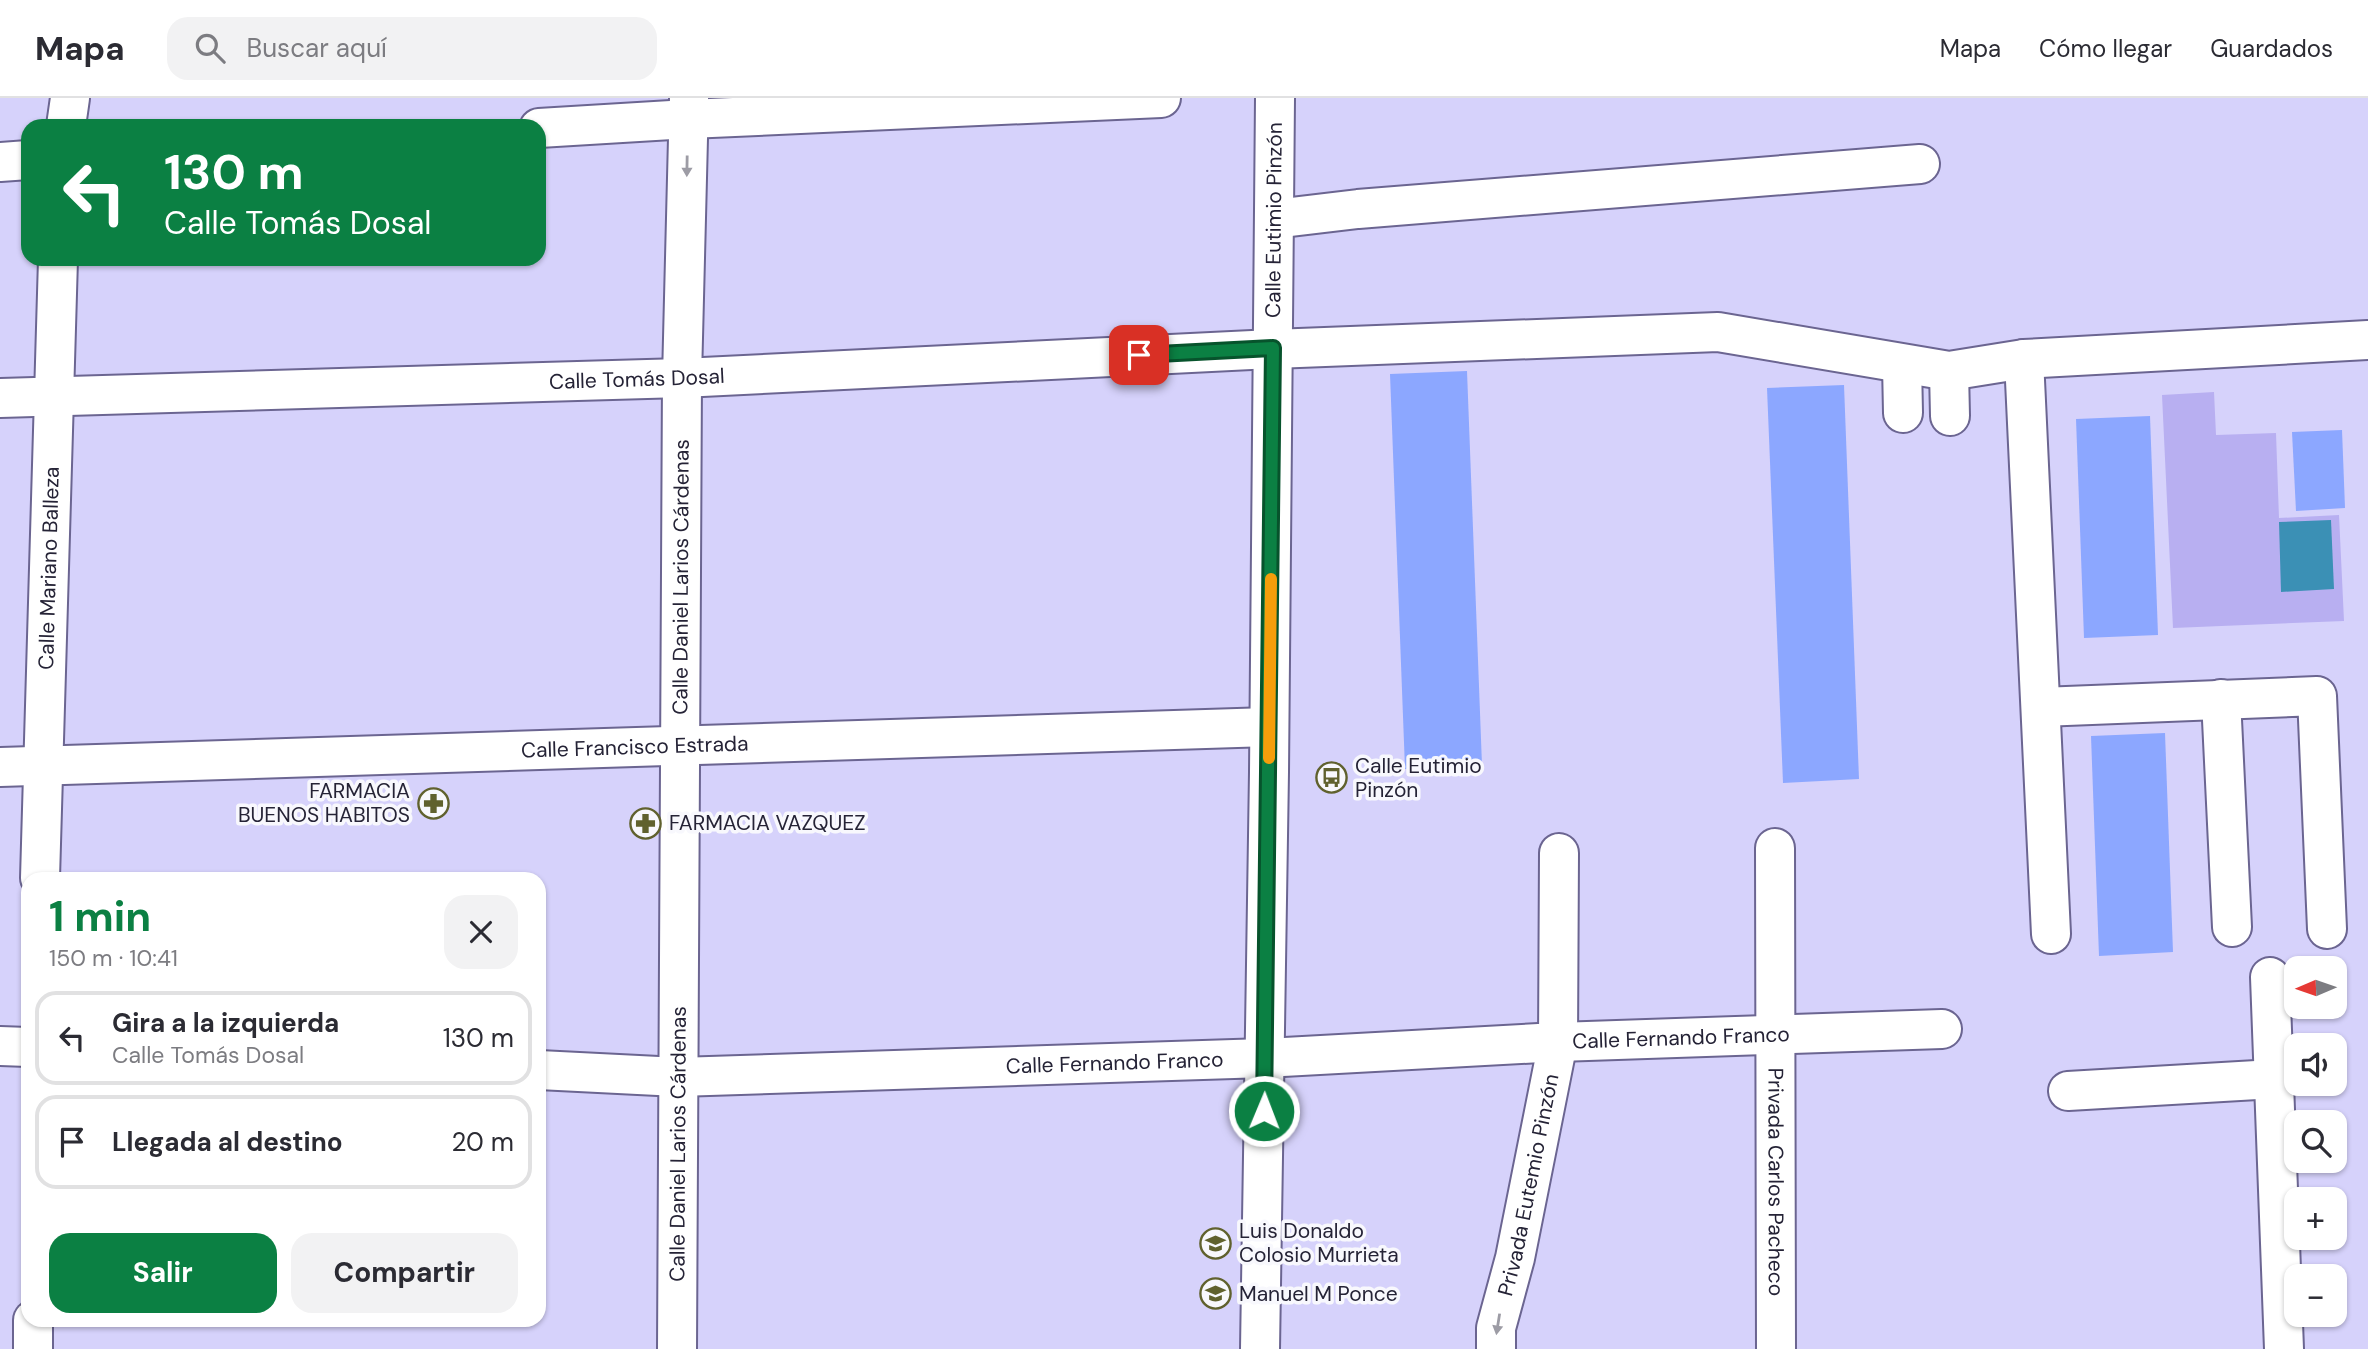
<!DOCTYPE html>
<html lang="es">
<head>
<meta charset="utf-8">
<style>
	body { margin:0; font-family:"DM Sans",sans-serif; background:#f2f2f3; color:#2b2b33; height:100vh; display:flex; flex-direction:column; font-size:26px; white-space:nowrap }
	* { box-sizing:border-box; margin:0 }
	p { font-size:23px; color:#7c7c81 }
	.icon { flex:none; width:38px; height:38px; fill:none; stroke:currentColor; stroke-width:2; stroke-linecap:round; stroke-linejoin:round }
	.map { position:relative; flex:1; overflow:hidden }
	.sheet { position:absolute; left:21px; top:774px; width:525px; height:455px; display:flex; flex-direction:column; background:#fff; border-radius:21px; box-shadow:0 2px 5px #0004 }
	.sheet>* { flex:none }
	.guide { position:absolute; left:21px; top:21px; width:525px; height:147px; border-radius:21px; box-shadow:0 2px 5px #0004; background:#0b8043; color:#fff; overflow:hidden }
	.needle { width:46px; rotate:268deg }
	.tools { position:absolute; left:2284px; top:858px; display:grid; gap:14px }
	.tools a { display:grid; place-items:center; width:63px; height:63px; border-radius:14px; background:#fff; box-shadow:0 2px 5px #0004; font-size:35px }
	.pin { position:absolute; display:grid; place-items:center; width:60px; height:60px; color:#fff; margin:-30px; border-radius:14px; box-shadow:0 4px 10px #0006 }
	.me { position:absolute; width:77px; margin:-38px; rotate:1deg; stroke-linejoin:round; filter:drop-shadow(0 0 5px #0008) }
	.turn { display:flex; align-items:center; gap:24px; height:147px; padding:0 28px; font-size:32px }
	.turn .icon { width:91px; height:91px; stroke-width:2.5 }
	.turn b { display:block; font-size:49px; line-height:60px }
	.round { display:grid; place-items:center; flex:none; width:74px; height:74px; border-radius:21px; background:#f2f2f3 }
	.headline { display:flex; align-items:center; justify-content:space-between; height:119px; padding:0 28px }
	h1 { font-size:42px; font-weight:700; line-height:52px; color:#0b8043 }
	.button { display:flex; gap:14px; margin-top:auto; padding:14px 28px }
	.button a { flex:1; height:80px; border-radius:21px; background:#0b8043; color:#fff; font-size:28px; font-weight:700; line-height:80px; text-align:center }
	.button a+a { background:#f2f2f3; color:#2b2b33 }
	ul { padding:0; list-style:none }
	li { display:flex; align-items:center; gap:21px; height:94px; margin:0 14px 10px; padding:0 14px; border:4px solid #e1e1e2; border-radius:21px }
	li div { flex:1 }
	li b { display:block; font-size:26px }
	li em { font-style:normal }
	header { display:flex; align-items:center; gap:42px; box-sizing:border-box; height:98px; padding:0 35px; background:#fff; border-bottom:2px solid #e1e1e2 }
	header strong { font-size:33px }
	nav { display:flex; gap:38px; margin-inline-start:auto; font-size:24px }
	.search { width:490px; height:63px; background:#f2f2f3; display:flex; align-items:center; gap:18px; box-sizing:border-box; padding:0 24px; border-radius:21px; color:#7c7c81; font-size:26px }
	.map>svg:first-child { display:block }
</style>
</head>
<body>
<header>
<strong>Mapa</strong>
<div class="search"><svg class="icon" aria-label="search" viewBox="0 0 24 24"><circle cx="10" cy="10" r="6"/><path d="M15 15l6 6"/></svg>Buscar aquí</div>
<nav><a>Mapa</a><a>Cómo llegar</a><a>Guardados</a></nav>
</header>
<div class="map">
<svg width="2368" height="1251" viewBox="0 0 2368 1251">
	<rect width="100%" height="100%" fill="#d6d2fb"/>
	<polygon fill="#b8aff1" points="2214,294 2216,337 2276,335 2279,420 2339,417 2344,523 2173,530 2162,297"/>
	<polygon fill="#3b90b5" points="2331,422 2334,491 2281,494 2279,424"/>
	<g fill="#8ca7ff">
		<polygon points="1467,273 1482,667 1405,671 1390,276"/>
		<polygon points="1844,287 1859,681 1783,685 1767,290"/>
		<polygon points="2150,318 2158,537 2084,540 2076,321"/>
		<polygon points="2342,332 2345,410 2296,413 2292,334"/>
		<polygon points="2165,635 2173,854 2099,858 2091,638"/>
	</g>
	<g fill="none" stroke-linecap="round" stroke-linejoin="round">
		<defs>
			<g id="minor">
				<polyline points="66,28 70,0"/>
				<polyline points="539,30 688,21 1161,0"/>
				<polyline points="0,64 28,62"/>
				<polyline points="1274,121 1358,111 1920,66"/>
				<polyline points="2024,261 2051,836"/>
				<polyline points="1902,266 1903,315"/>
				<polyline points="1949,273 1950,318"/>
				<path id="s1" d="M 0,300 L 682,280 L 1273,251 L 1718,234 L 1949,273 L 2024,261 L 2368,242"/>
				<polyline points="2221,601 2232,829"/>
				<polyline points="2041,609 2317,598 2327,831"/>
				<path id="s2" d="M 0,669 L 1269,629"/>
				<path id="s3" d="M 1775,750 L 1776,1251"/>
				<path id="s4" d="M 40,780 L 58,161"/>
				<polyline points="2270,879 2284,1251"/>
				<polyline points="0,948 28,949"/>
				<path id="s5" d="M 539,972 L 678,979 L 1265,960 L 1558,944 L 1942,931"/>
				<polyline points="2068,993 2274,981"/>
				<polyline points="33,1251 33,1222"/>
				<path id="s6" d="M 677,1251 L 682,280 L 689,0"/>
				<path id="s7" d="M 1260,1251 L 1269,674 L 1275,0"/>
				<path id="s8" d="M 1496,1251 L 1496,1230 L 1515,1160 L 1558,944 L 1559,755"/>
			</g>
		</defs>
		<use href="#minor" stroke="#6b6591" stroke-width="42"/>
		<use href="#minor" stroke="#fff" stroke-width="38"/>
	</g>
	<defs><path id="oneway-solid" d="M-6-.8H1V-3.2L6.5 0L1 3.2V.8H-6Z" transform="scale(1.75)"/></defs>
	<g fill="#9d9ca5">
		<use href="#oneway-solid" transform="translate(687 68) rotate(91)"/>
		<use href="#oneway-solid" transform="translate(1498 1226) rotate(99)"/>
	</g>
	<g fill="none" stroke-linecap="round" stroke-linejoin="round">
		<defs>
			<polyline id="route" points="1139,257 1273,250 1264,1013"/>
		</defs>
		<use href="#route" stroke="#07532c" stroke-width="18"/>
		<use href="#route" stroke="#0b8043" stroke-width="12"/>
		<polyline stroke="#f59e0b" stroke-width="12" points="1269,660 1271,481"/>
	</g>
	<defs>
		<symbol id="bus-ring" viewBox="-11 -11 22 22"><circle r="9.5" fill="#f8f8fd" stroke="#60612e" stroke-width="1.5"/><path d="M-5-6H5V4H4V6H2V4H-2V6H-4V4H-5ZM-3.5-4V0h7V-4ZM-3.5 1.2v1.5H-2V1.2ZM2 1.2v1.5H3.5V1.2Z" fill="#60612e"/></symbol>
		<symbol id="pharmacy-ring" viewBox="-11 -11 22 22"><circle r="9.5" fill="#f8f8fd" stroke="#60612e" stroke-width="1.5"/><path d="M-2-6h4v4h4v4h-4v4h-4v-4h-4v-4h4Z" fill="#60612e"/></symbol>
		<symbol id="school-ring" viewBox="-11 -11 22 22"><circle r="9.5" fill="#f8f8fd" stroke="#60612e" stroke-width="1.5"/><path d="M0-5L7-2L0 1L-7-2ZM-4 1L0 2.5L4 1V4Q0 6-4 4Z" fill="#60612e"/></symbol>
	</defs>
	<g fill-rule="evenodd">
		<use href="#bus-ring" x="1314" y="662" width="35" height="35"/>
		<use href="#pharmacy-ring" x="416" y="688" width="35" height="35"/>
		<use href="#pharmacy-ring" x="628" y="708" width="35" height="35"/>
		<use href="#school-ring" x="1198" y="1128" width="35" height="35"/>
		<use href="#school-ring" x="1198" y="1178" width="35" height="35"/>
	</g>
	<g text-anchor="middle" stroke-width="7" stroke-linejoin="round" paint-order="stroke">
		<g font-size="21" fill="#252336" stroke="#f8f8fd">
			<text dy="7" stroke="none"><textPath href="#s7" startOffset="1129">Calle Eutimio Pinzón</textPath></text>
			<text dy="7" stroke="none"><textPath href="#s1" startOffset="637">Calle Tomás Dosal</textPath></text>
			<text dy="7" stroke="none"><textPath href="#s4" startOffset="310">Calle Mariano Balleza</textPath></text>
			<text dy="7" stroke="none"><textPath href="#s6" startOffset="772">Calle Daniel Larios Cárdenas</textPath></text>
			<text dy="7" stroke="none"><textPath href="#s2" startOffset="635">Calle Francisco Estrada</textPath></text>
			<text dy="7" stroke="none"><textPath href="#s5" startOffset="1143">Calle Fernando Franco</textPath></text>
			<text dy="7" stroke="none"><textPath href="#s5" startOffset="576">Calle Fernando Franco</textPath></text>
			<text dy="7" stroke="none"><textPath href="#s6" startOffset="205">Calle Daniel Larios Cárdenas</textPath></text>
			<text dy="7" stroke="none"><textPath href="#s3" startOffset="334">Privada Carlos Pacheco</textPath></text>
			<text dy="7" stroke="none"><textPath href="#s8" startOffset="168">Privada Eutemio Pinzón</textPath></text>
		</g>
		<g font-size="21" fill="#252336" stroke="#f8f8fd" text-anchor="start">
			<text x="1355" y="675">Calle Eutimio<tspan x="1355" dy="24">Pinzón</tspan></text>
			<text x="410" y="700" text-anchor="end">FARMACIA<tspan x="410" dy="24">BUENOS HABITOS</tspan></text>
			<text x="669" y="732">FARMACIA VAZQUEZ</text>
			<text x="1239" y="1140">Luis Donaldo<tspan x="1239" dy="24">Colosio Murrieta</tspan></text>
			<text x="1239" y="1203">Manuel M Ponce</text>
		</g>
	</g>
</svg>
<div class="tools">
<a><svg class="needle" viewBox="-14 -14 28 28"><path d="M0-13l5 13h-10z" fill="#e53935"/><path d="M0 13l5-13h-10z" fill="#7c7c81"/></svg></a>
<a><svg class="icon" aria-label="sound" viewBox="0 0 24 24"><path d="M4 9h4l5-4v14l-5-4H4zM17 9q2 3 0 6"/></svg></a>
<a><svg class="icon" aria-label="search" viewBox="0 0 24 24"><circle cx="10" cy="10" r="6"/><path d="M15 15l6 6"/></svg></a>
<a>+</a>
<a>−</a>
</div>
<div class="pin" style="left:1139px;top:257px;background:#d93025"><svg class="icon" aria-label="arrive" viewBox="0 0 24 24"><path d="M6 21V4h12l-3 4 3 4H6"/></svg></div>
<svg class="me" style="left:1264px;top:1013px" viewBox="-20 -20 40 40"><circle r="17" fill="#0b8043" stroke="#fff" stroke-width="3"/><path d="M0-11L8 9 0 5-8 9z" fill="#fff"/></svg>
<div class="guide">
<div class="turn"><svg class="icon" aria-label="left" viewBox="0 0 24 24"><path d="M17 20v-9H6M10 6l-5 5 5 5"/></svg><div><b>130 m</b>Calle Tomás Dosal</div></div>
</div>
<section class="sheet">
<div class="headline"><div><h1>1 min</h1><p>150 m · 10:41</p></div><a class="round"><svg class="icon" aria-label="close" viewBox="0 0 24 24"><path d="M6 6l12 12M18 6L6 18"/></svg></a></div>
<ul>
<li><svg class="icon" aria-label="left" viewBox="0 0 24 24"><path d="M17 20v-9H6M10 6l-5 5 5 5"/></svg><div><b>Gira a la izquierda</b><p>Calle Tomás Dosal</p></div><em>130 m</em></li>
<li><svg class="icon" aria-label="arrive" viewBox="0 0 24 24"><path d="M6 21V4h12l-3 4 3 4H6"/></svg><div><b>Llegada al destino</b></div><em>20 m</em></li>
</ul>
<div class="button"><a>Salir</a><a>Compartir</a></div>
</section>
</div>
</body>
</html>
